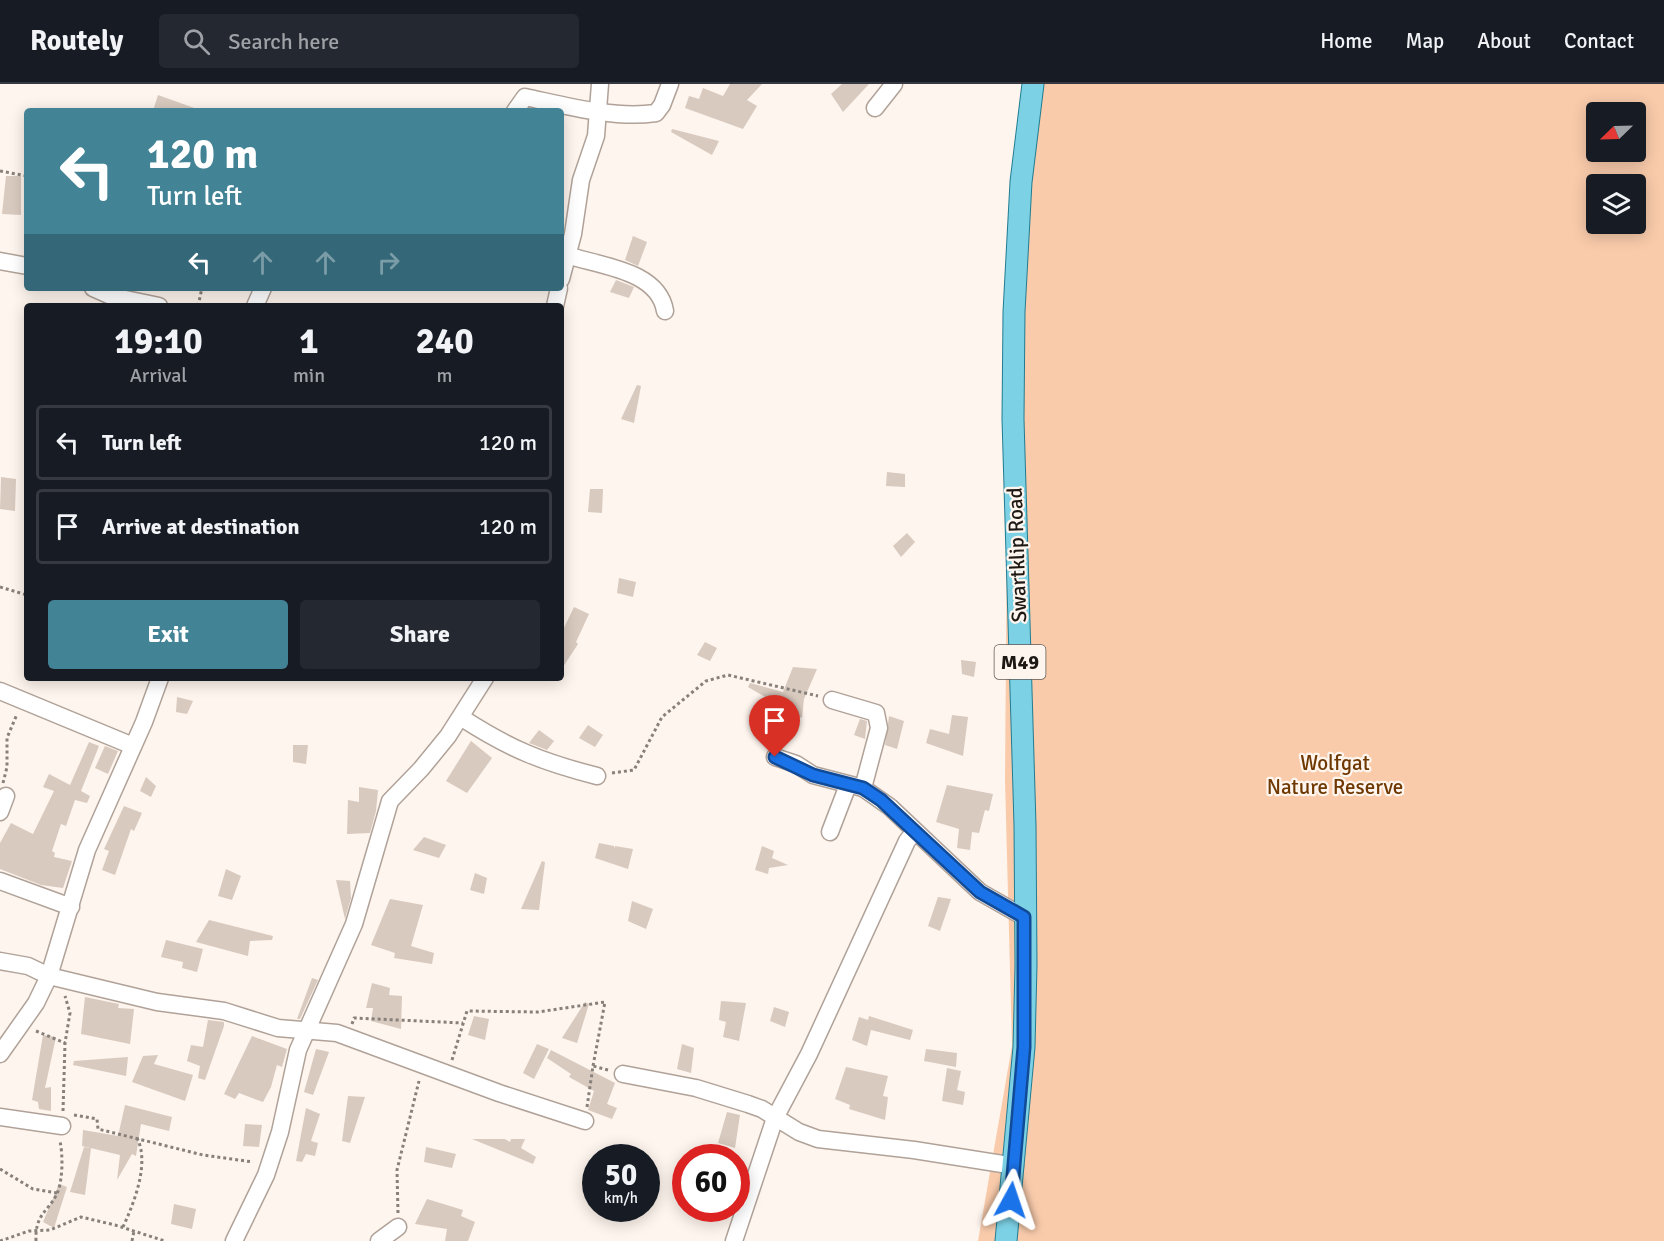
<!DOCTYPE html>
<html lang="en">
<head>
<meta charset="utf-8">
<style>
	body { margin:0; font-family:Signika,sans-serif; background:#242831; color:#f1f3f6; height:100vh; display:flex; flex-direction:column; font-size:22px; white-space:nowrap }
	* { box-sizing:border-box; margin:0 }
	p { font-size:20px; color:#9ea1a6 }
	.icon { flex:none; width:33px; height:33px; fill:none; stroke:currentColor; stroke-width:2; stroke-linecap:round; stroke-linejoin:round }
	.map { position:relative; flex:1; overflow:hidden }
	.panel { position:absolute; left:24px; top:219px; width:540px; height:378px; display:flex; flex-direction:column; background:#171b24; border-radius:6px; box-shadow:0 3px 15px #0003 }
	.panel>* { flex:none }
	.banner { position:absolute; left:24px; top:24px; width:540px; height:183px; border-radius:6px; box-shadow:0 3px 15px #0003; background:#428396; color:#fff; overflow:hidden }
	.needle { width:39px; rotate:247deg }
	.controls { position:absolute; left:1586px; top:18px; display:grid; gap:12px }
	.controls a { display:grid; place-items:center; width:60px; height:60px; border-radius:6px; background:#171b24; box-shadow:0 3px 15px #0003; font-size:30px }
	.speed { position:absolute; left:582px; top:1060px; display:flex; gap:12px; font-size:30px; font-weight:700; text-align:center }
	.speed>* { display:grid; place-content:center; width:78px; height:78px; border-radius:50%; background:#171b24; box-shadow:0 3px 15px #0003; line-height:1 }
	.speed small { font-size:15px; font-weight:400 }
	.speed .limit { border:9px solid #d22; background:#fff; color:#111 }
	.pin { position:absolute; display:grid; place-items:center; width:51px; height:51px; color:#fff; margin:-62px -26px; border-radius:50% 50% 50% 0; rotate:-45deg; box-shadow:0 0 6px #0007 }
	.pin .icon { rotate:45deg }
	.me { position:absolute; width:66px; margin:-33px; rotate:5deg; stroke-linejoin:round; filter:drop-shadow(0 0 4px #0008) }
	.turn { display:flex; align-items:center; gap:21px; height:126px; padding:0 24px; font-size:27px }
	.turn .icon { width:78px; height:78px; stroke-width:2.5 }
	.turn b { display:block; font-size:42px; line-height:51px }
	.lanes { display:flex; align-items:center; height:57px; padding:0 24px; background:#0003; justify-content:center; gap:30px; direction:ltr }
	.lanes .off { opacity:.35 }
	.eta { display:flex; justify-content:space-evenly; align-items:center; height:102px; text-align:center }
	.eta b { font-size:36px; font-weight:700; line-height:42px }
	.action { display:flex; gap:12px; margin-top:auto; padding:12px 24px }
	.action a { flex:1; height:69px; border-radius:6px; background:#428396; color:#fff; font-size:24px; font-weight:700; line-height:69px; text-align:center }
	.action a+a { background:#242831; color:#f1f3f6 }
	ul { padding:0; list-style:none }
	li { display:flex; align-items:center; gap:18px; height:75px; margin:0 12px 9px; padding:0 12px; border:3px solid #363941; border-radius:6px }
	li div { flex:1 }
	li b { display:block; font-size:22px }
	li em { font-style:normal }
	header { display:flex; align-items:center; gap:36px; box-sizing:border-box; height:84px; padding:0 30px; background:#171b24; border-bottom:2px solid #363941 }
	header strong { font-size:28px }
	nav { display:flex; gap:33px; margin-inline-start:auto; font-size:21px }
	.search { width:420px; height:54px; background:#242831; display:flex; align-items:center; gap:15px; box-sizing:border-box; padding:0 21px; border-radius:6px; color:#9ea1a6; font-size:22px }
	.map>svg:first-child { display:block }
</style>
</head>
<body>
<header>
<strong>Routely</strong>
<div class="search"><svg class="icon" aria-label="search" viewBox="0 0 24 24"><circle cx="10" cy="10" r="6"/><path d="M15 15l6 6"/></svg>Search here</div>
<nav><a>Home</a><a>Map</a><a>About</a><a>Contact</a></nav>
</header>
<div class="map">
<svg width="1664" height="1157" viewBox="0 0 1664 1157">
	<rect width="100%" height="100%" fill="#fef5ee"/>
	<path fill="#f9cbab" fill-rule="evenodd" d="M 1043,0 L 1664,0 L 1664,1157 L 978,1157 L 1012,962 L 1005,696 L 1009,185 ZM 1596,28 L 1635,28 L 1635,68 L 1596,68 ZM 1596,100 L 1635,100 L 1635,140 L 1596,140 Z"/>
	<g fill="#d9cabf">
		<polygon points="730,0 762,0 747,16 757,22 743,45 685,24 689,12 699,15 703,4 723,12"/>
		<polygon points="842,0 869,0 843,28 831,10"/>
		<polygon points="158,11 197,25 197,27 153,27"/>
		<polygon points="672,45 719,57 712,71 671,48"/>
		<polygon points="6,92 21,92 21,131 2,130"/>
		<polygon points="633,152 647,158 638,182 625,176"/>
		<polygon points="616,196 634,203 629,214 610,208"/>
		<polygon points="637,301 641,302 634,339 621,335"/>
		<polygon points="887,388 905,390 905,403 886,402"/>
		<polygon points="1,393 16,395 15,427 0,425"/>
		<polygon points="590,405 603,405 602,429 588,428"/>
		<polygon points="907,449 915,458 901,473 893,462"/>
		<polygon points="619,494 636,498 633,513 617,509"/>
		<polygon points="574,523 589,530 576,558 578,560 561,586 561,550"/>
		<polygon points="705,558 717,564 710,577 697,571"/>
		<polygon points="961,576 976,578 974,593 962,590"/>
		<polygon points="793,583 817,585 804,615 802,634 748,603 750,599 783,608"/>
		<polygon points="177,613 193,617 187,630 176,628"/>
		<polygon points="952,631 968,633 963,672 926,659 930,645 949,650"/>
		<polygon points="889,632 904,637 897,665 885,661"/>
		<polygon points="860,635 867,637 865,655 854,651"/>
		<polygon points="588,641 603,651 595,663 579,654"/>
		<polygon points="539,646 554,657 547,666 529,659"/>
		<polygon points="471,657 492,674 467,709 446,697"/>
		<polygon points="89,658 99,662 81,707 90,712 87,719 75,716 66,742 61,740 52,767 55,769 54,773 72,777 63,804 41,801 0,785 0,759 11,739 33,750 54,707 43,703 49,690 70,701"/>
		<polygon points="293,661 308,661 306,680 293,678"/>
		<polygon points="105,662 118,667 108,690 95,684"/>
		<polygon points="146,693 156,702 151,713 140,707"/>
		<polygon points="947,701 993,710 989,727 985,726 979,749 972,748 970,766 957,764 959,745 936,738"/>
		<polygon points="359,703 378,706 376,727 370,749 347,750 348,716 359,718"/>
		<polygon points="124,722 142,729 134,747 131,745 115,791 102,786 109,767 104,765"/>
		<polygon points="424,753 446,761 439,774 413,766"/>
		<polygon points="599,759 614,762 614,765 615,762 633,765 628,785 595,774"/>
		<polygon points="762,762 774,767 772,774 788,781 769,784 768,790 755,786"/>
		<polygon points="542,777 545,778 539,826 521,825"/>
		<polygon points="226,785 241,792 232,816 218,812"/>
		<polygon points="475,789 487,794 484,810 470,806"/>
		<polygon points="336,796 350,797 351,814 345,835"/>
		<polygon points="938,813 951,815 940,847 928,842"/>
		<polygon points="390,815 423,821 411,862 434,869 432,880 394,874 395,869 371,861"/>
		<polygon points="632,817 653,825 646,845 628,837"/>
		<polygon points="209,836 273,852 272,856 250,857 248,872 196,858"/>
		<polygon points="166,856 203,865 197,888 182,884 183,878 161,873"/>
		<polygon points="312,894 318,896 300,935 297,935"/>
		<polygon points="372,899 390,904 389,911 402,912 401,945 371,937 373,924 366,924"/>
		<polygon points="85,913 119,920 118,924 134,925 130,960 81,950"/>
		<polygon points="721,917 746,919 739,957 723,953 726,938 719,936"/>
		<polygon points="585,918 589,920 577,959 562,954"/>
		<polygon points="774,923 789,928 785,943 770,937"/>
		<polygon points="474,932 489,935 485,956 468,951"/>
		<polygon points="869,932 913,946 910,956 871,946 867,962 852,956 859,933 868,936"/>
		<polygon points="208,936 224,938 224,942 205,996 198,994 200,982 187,977 191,961 203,963"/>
		<polygon points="43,951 56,953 45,1004 51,1003 51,1027 39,1025 38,1018 32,1016"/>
		<polygon points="252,952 287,965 282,983 277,981 271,1003 263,1018 239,1009 235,1015 224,1010"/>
		<polygon points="537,960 549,965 534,995 523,989"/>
		<polygon points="682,960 694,964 691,989 677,985"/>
		<polygon points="316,965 329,968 313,1011 304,1008"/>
		<polygon points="926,965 957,969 956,983 924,977"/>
		<polygon points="551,966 615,999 607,1020 617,1024 612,1035 588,1026 594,1007 569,993 571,990 547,974"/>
		<polygon points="158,971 154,980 193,991 185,1017 132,998 143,972"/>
		<polygon points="128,973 126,992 73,981 74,977"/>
		<polygon points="846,983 888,992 883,1012 888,1013 885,1036 849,1025 850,1021 835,1015"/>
		<polygon points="947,984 961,987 957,1006 965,1008 963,1021 942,1017"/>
		<polygon points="348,1012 365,1013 350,1059 342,1057"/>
		<polygon points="125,1021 172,1033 169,1047 141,1040 136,1072 132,1070 117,1096 120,1071 82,1062 83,1046 118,1052"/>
		<polygon points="306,1024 320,1030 311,1057 318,1059 315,1072 306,1070 302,1078 296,1077"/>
		<polygon points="727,1028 740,1031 735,1064 718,1059"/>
		<polygon points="245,1040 262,1041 259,1063 243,1062"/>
		<polygon points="472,1055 505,1055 510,1058 511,1055 525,1055 521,1064 536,1073 533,1080"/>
		<polygon points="84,1063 91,1064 85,1111 70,1108"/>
		<polygon points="426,1063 456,1070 452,1084 424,1078"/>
		<polygon points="59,1100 67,1103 54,1144 43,1138"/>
		<polygon points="427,1115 463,1126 461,1132 475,1138 468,1157 445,1157 447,1145 415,1140"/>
		<polygon points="174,1120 196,1125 192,1145 171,1140"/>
	</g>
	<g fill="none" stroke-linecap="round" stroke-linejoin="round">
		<defs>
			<g id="minor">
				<polyline points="875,24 894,0"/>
				<path d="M 515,27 L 525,13 C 567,22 614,35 656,29 L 662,21 L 670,0"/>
				<path d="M 561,169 C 594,182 658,184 665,227"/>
				<polyline points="0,177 27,182"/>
				<polyline points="561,195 573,150 581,96 596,52 600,0"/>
				<polyline points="93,204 111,212 159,222"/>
				<polyline points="255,222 263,204"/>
				<polyline points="555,222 559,204"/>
				<polyline points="0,607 133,662"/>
				<polyline points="832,616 876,629 879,644 863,704 890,723 980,808 1024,833"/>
				<path d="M 462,634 C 510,665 542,678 597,692"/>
				<polyline points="775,673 796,680 813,691 863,704"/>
				<polyline points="0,728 6,712"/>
				<polyline points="830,748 848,701"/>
				<polyline points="0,797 71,823"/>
				<polyline points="0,877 28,882 49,892 157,918 224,927 278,944 337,949 499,1009 585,1037"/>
				<polyline points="0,970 36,919 49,892 87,766 144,638 160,594"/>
				<polyline points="623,990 696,1004 748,1020 762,1025 799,1048 818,1055 914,1066 1015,1082"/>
				<polyline points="0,1033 62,1042"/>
				<polyline points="234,1157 266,1091 280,1048 298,966 354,840 390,717 421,685 448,652 485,594"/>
				<polyline points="379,1157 398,1143"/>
				<polyline points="734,1157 775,1034 809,970 907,757 914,748"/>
			</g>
			<polyline id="major" points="1006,1157 1024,963 1026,881 1025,741 1013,335 1014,228 1021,98 1033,0"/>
		</defs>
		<use href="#minor" stroke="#b0a298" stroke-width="19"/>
		<use href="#major" stroke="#227c91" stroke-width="23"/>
		<g stroke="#87807b" stroke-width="3" stroke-dasharray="3 3" stroke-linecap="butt">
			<polyline points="0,87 27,92"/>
			<polyline points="198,222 202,204"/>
			<polyline points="0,503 27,511"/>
			<polyline points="612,689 634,686 662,633 706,597 728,591 818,612"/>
			<polyline points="3,699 7,683 7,654 17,630"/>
			<polyline points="352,940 354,934 463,939"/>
			<polyline points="36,947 65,959"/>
			<polyline points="452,976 467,927 538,928 605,918 593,982"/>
			<polyline points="587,1023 593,982 608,986"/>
			<polyline points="63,1027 65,959 70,929 65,912"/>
			<polyline points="74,1031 97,1035 98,1045 203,1071 253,1078"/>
			<polyline points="0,1085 33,1105 57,1109"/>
			<polyline points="398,1129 397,1086 419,997"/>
			<path d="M 123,1143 C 134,1119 150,1079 137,1054"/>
			<polyline points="0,1157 29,1147 50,1146 81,1133 115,1141 165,1157"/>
			<path d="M 36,1157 C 35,1130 47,1129 57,1110 C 63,1095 63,1072 60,1057"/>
			<polyline points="132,1157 134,1147"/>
		</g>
		<use href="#minor" stroke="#fff" stroke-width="16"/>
		<use href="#major" stroke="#7cd1e5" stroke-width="21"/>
	</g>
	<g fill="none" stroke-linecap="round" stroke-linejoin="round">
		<defs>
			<polyline id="route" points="775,673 813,691 863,704 881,716 980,808 1024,833 1024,963 1011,1116"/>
		</defs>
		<use href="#route" stroke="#114b97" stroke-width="15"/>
		<use href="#route" stroke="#1a73e8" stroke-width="10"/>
	</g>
	<g text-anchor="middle" stroke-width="4.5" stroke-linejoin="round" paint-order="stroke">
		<rect fill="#fef5ee" stroke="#605a55" stroke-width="1.5" x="994.5" y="561" width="51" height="34" rx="4.5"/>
		<g font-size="20" font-weight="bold" fill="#1d1814">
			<text x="1020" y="585">M49</text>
		</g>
		<g font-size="21" fill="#1d1814" stroke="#fef5ee">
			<text transform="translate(1017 471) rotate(-92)" y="7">Swartklip Road</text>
		</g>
		<g font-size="21" fill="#6f3800" stroke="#fef5ee">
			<text x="1335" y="686">Wolfgat<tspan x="1335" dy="24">Nature Reserve</tspan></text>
		</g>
	</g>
</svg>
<div class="controls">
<a><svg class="needle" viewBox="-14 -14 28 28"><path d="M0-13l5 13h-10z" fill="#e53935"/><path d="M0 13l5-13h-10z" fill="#9ea1a6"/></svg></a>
<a><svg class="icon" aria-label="layers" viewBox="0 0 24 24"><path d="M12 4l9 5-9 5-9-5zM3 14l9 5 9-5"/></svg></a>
</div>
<div class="speed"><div>50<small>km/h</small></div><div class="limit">60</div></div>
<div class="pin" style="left:775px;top:673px;background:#d93025"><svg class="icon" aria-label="arrive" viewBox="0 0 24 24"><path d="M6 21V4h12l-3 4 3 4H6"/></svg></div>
<svg class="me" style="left:1011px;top:1116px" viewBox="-20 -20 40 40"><path d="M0-17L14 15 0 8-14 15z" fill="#1a73e8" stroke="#fff" stroke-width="4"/></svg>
<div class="banner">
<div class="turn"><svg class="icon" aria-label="left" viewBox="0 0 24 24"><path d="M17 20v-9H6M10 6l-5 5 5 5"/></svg><div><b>120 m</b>Turn left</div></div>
<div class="lanes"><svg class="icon" aria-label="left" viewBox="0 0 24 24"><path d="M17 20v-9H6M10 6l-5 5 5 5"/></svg><svg class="icon off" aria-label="ahead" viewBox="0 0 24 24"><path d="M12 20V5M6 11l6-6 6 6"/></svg><svg class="icon off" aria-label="ahead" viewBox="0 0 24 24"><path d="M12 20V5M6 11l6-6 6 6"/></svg><svg class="icon off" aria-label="right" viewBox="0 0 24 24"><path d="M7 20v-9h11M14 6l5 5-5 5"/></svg></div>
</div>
<section class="panel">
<div class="eta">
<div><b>19:10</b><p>Arrival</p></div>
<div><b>1</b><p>min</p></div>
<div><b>240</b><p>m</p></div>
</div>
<ul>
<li><svg class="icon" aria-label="left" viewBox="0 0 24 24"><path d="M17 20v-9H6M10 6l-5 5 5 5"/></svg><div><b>Turn left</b></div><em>120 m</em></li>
<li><svg class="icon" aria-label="arrive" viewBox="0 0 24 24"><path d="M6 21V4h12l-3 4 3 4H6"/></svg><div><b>Arrive at destination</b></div><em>120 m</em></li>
</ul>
<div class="action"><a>Exit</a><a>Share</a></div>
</section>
</div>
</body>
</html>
